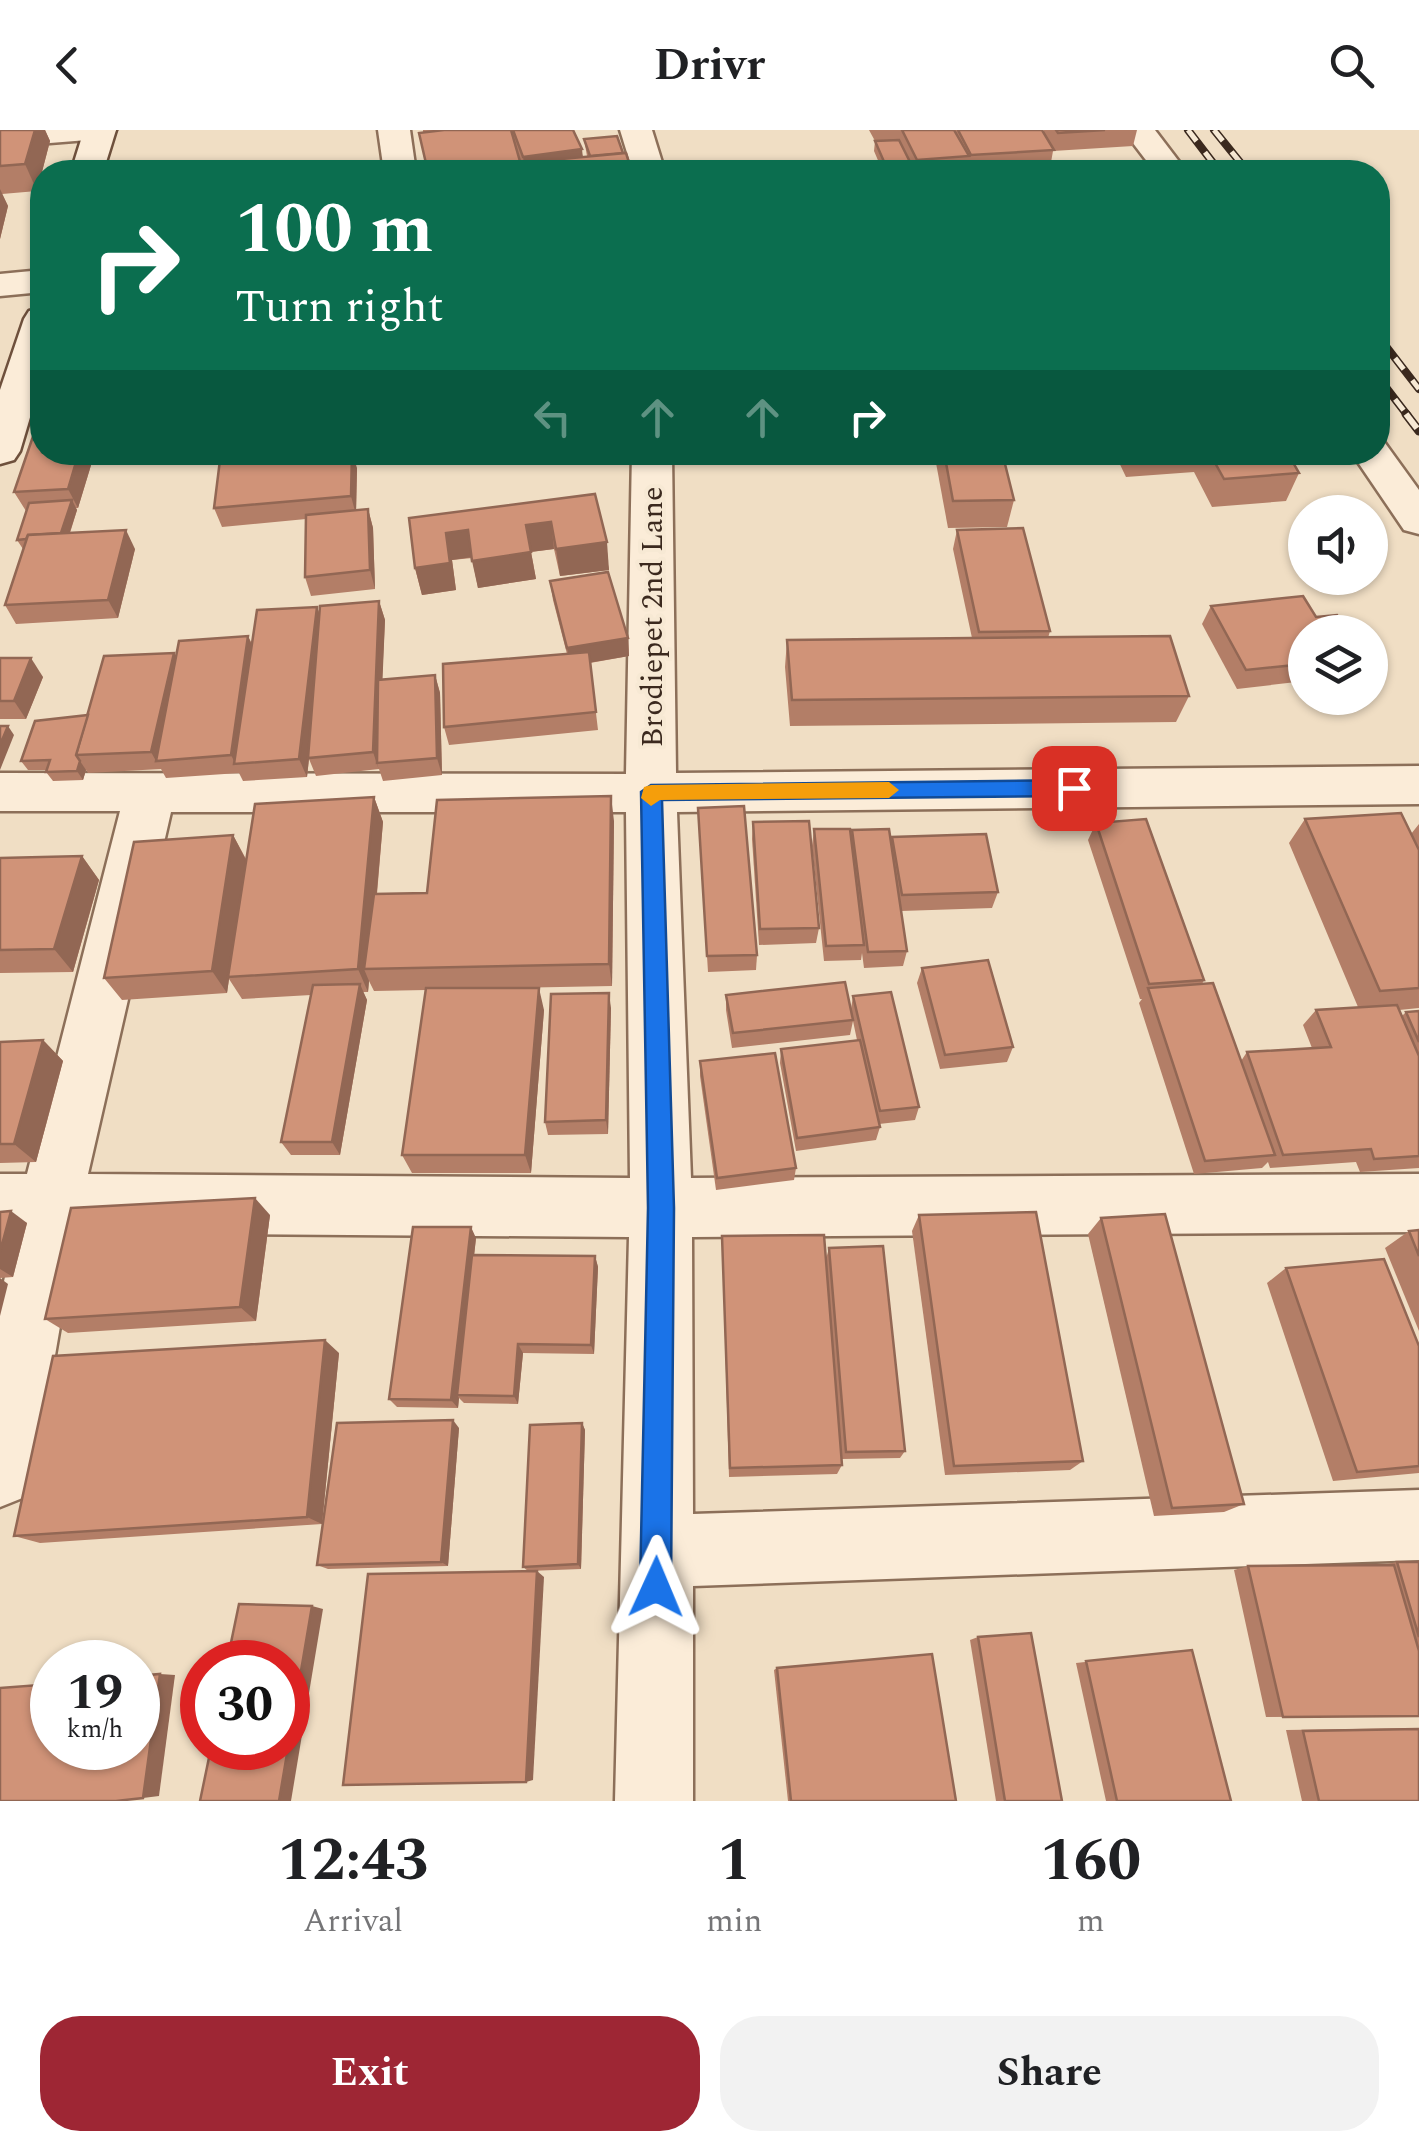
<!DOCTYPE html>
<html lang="en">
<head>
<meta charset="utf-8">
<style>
	body { margin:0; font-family:Spectral,serif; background:#f2f2f2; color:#202124; height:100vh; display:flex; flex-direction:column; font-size:38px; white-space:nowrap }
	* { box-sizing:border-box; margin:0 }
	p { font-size:32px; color:#757577 }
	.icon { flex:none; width:55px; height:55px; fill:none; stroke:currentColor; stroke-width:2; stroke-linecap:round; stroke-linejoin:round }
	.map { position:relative; height:1671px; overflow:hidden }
	.drawer { display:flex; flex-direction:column; background:#fff; flex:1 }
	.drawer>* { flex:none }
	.top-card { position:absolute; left:30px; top:30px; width:1360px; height:305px; border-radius:40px; box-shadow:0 2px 8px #0004; background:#0b6e4f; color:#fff; overflow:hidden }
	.buttons { position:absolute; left:1288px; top:365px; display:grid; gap:20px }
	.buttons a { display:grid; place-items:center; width:100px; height:100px; border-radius:50%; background:#fff; box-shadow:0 2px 8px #0004; font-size:50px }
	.speed { position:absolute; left:30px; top:1510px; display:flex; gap:20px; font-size:50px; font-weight:700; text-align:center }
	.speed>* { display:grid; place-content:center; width:130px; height:130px; border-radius:50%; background:#fff; box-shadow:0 2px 8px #0004; line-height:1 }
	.speed small { font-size:25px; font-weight:400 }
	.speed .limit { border:15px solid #d22; background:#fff; color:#111 }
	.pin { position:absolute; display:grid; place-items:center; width:85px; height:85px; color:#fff; margin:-42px; border-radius:20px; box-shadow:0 5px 15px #0006 }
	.me { position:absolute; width:110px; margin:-55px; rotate:1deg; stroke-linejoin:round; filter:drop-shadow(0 0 8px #0008) }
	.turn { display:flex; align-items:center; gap:35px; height:210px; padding:0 40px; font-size:45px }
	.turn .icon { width:130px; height:130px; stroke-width:2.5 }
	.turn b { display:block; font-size:70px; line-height:85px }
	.lanes { display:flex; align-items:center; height:95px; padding:0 40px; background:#0003; justify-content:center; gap:50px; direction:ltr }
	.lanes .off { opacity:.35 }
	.eta { display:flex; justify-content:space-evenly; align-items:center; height:170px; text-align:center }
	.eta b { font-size:60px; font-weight:700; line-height:70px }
	.button { display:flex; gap:20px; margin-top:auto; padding:20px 40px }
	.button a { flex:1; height:115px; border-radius:40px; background:#9e2634; color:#fff; font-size:40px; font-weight:700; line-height:115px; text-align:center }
	.button a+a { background:#f2f2f2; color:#202124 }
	header { display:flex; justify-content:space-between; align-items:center; height:130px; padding:0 40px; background:#fff; font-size:45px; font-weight:700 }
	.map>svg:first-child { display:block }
</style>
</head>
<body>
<header><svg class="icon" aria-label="back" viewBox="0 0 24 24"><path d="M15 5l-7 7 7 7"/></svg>Drivr<svg class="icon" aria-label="search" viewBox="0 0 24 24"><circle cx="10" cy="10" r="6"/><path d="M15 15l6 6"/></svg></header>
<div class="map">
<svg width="1419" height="1671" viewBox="0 0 1419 1671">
	<rect width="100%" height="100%" fill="#f0dec4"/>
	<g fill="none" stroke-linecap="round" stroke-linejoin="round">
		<defs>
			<g id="street">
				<polygon points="0,0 116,0 111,7 100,9 0,17"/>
				<polygon points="378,0 410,0 416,42 384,42"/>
				<polygon points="620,0 652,0 665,42 633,42"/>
				<polygon points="1123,0 1155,0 1187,42 1155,42"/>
				<polygon points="42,140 42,162 0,166 0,144"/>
				<polygon points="42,256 42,280 0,284 0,260"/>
				<polygon points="1378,311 1385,313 1419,360 1419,404 1404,400 1351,322 1378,322"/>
				<path d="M 632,322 L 672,322 L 676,643 L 1419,636 L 1419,674 L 677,682 L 691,1048 L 1419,1044 L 1419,1102 L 692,1107 L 693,1384 L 1419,1360 L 1419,1430 L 693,1456 L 693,1671 L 615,1671 L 629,1107 L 76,1103 L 35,1342 L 25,1367 L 0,1377 L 0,1171 L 14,1103 L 0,1102 L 0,1044 L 27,1044 L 120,681 L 0,681 L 0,643 L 626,644 ZM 171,682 L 626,682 L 630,1048 L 88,1044 Z"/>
			</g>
			<g id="secondary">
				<polygon points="84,0 116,0 103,42 71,42"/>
				<polygon points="42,178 42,247 20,321 14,330 0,334 0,260 24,189 29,181"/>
			</g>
		</defs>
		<use href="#street" stroke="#8c6f59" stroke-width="5"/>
		<use href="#secondary" stroke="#6e503c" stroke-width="5"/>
		<use href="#street" fill="#fbecd8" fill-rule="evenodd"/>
		<use href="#secondary" fill="#fbecd8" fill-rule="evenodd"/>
		<defs>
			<g id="rail-far1">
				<polyline points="1188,0 1220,42"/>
				<polyline points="1214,0 1248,42"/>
				<polyline points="1378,206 1419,259"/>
				<polyline points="1378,247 1408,286"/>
			</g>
			<polyline id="rail" points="1406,284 1419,301"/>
		</defs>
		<use href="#rail-far1" stroke="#3b291e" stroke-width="8"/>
		<use href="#rail" stroke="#3b291e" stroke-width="9"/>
		<use href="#rail-far1" stroke="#f7e9d4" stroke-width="5" stroke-dasharray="14" stroke-linecap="butt"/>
		<use href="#rail" stroke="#f7e9d4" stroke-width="6" stroke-dasharray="18" stroke-linecap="butt"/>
	</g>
	<g fill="#b37e67">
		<polygon points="0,0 45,0 50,11 37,61 2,64 8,76 0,109"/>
		<polygon points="423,0 573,0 583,27 587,26 584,9 623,23 632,42 524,42 520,30 523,42 427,42 419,3 423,2"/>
		<polygon points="869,0 1042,0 1044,2 1044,0 1137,0 1133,16 1053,21 1050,38 989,42 912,42 910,38 909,42 883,42 874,21 875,11"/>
		<polygon points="95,322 78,378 76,378 77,380 70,403 135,419 118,488 16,494 5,475 23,419 17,410 26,381 14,362"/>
		<polygon points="934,322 1002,322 1014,370 1007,397 948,398"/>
		<polygon points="1114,322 1326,322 1321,332 1294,334 1299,343 1286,371 1212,377 1194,342 1126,347"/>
		<polygon points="357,338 356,380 368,379 373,398 375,459 311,466 305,447 306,389 222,397 214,378"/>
		<polygon points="595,364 609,440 560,446 554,419 531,422 536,449 478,458 472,428 452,430 456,460 422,465 415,438"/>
		<polygon points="957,400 1050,501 1048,508 1189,566 1176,592 790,596 785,537 787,510 972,508 953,419"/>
		<polygon points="550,451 628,508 629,526 590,533 598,600 449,615 444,597 567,524 553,470"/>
		<polygon points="379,471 385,490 382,550 435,545 440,563 442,645 383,651 379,639 316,646 309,629 307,647 243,651 239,643 166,648 161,639 88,643 86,640 83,650 53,651 46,642 47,640 28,640 21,631 174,523 176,527 248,506 252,514 317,477 320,485"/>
		<polygon points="1211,476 1305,502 1305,551 1237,559 1202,494"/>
		<polygon points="0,528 43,547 26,589 0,589"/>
		<polygon points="374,667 383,692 377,764 427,763 614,691 612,856 506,858 544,880 531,1043 412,1043 402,1025 426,860 374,861 369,851 368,862 363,862 367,870 340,1025 291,1025 281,1012 311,865 242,869 229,849 227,863 122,870 104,848 233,705 246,729"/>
		<polygon points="698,678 757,825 756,840 708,842"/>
		<polygon points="1305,689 1411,704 1419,694 1419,878 1399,880 1402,886 1406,882 1419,881 1419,1038 1360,1042 1356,1032 1270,1038 1268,1032 1262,1038 1194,1044 1139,873 1142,869 1140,869 1088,710 1096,693 1204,850 1202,854 1241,931 1247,922 1312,918 1303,895 1316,880 1358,877 1289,713"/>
		<polygon points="753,692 819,798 816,813 759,815 752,709"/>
		<polygon points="814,699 851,708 852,700 891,714 892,707 998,762 992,778 901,781 907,821 903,836 864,838 862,823 861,830 824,831 812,716"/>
		<polygon points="82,726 99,750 73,842 0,843 0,728"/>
		<polygon points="922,838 1013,917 1007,932 940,939 917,853"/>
		<polygon points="726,865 851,879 853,866 919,977 915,990 879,994 880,997 876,1010 796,1021 780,933 781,919 857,910 853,891 850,905 732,918 726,880"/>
		<polygon points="611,878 608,1004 548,1005 545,992"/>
		<polygon points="43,910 63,931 36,1032 0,1033 0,912"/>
		<polygon points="700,931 796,1038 794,1050 716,1060 700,946"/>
		<polygon points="0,1082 27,1093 13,1147 0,1148"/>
		<polygon points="270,1085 256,1191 68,1203 45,1189"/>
		<polygon points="919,1085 1083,1331 1070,1340 945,1345 912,1101"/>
		<polygon points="1101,1088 1244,1374 1224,1382 1154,1386 1088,1104"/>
		<polygon points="1419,1100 1419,1201 1385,1118 1409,1101"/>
		<polygon points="722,1106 842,1335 837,1344 729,1347"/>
		<polygon points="476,1108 474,1125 595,1126 598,1137 594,1224 523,1223 518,1274 464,1273 459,1268 458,1278 397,1277 389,1269"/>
		<polygon points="829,1118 905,1321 900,1328 842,1329 826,1129"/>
		<polygon points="1286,1138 1419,1216 1419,1343 1333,1351 1267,1153"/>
		<polygon points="339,1223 322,1394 40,1413 14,1406"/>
		<polygon points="582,1293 585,1300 581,1439 528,1441 523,1437"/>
		<polygon points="459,1298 448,1436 328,1439 317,1435"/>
		<polygon points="1397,1432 1419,1432 1419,1586 1266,1587 1234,1440 1248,1436 1382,1435"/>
		<polygon points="978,1507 1062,1671 996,1671 970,1510"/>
		<polygon points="1192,1520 1231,1671 1106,1671 1076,1533"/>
		<polygon points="777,1538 956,1671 788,1671 774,1540"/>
		<polygon points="1419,1598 1419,1671 1302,1671 1286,1600"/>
	</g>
	<g fill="#926754">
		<polygon points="35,0 45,0 50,11 37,61 25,34"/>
		<polygon points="582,19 584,38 540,31 541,42 525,42 523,27"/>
		<polygon points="0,59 8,76 0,109"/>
		<polygon points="79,322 95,322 78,378 68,359"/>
		<polygon points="352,322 357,338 356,385 351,366"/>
		<polygon points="72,370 77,380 65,417 60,408"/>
		<polygon points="368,379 373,398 375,459 370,440"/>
		<polygon points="551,392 554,419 530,422 526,395"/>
		<polygon points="126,400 135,419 118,488 108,470"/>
		<polygon points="468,400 473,427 452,430 456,460 422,465 415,438 446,403"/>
		<polygon points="607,412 609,440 560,446 556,419"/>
		<polygon points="531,422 536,449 478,458 472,431"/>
		<polygon points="379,471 385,490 379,633 377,633 379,640 373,622"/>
		<polygon points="317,477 323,495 307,647 299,629"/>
		<polygon points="248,506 256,525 235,633 231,625"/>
		<polygon points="628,508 629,526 570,536 567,518"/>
		<polygon points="174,523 183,542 156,631 161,640 151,622"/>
		<polygon points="31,528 43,547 26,589 14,571"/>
		<polygon points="435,545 440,563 442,645 437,628"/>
		<polygon points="8,596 14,605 0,640 0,615"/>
		<polygon points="80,631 86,640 83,650 77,641"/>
		<polygon points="611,666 614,691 612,856 609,834"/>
		<polygon points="374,667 383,692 370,839 364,839 369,851 368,862 358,839"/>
		<polygon points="233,705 246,730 227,863 212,841"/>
		<polygon points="82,726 99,750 73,842 54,819"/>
		<polygon points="360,854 367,870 340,1025 332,1012"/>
		<polygon points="539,858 544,880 531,1043 525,1025"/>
		<polygon points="609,863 611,878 608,1004 606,990"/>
		<polygon points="43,910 63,931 36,1032 14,1014"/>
		<polygon points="255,1068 270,1085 256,1191 240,1177"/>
		<polygon points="11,1081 27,1093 13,1147 0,1139 0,1122"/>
		<polygon points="471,1097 476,1108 459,1265 457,1265 459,1268 458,1278 451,1270"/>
		<polygon points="595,1126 598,1137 594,1224 591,1215"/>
		<polygon points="0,1148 8,1154 0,1186"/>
		<polygon points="325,1210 339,1223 322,1394 307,1387"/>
		<polygon points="518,1214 523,1223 518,1274 514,1266"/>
		<polygon points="453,1290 459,1298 448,1436 441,1432"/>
		<polygon points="582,1293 585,1300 581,1439 578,1434"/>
		<polygon points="537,1441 544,1447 533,1650 526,1652"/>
		<polygon points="312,1476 323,1479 291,1671 279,1671"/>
		<polygon points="160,1544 175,1545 159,1666 143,1668"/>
	</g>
	<g fill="#d09378" stroke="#926754" stroke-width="2.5">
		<polygon points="0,0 35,0 25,34 0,36"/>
		<polygon points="444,0 511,0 523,42 428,42 419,3"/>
		<polygon points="513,0 573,0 582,19 523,27"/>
		<polygon points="902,0 954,0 969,26 917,30"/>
		<polygon points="958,0 1042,0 1054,20 971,25"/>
		<polygon points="1056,0 1105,0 1058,3"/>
		<polygon points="617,6 623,23 590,26 584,9"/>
		<polygon points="899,10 910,32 885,34 875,11"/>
		<polygon points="626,23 632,42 543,42 540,31"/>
		<polygon points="42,280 42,322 79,322 68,359 14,362"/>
		<polygon points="307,322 352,322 351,366 214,378 220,330"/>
		<polygon points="944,322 1002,322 1014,370 953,371"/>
		<polygon points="1209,322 1287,322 1299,343 1224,349"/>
		<polygon points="595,364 607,412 556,419 551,392 526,395 531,422 472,431 468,400 446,403 450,433 415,438 409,388"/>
		<polygon points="72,370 61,403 28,405 26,409 17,410 29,373"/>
		<polygon points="368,379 370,440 305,447 306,385"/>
		<polygon points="1023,398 1050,501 979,502 957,400"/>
		<polygon points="126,400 108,470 5,475 28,405"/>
		<polygon points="608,442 628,508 567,518 550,451"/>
		<polygon points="1303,466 1316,487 1337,485 1348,502 1305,502 1305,534 1246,540 1211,476"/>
		<polygon points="379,471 373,622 308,628 320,476"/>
		<polygon points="317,477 299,629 234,634 257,480"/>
		<polygon points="248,506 231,625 156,631 179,511"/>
		<polygon points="1170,506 1189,566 792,570 787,510"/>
		<polygon points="589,522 596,582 444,597 443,534"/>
		<polygon points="174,523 151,622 76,625 104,526"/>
		<polygon points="0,528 31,528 14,571 0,571"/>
		<polygon points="435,545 437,628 377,633 378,550"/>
		<polygon points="88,585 76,625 80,631 77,641 46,642 50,630 21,631 35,591"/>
		<polygon points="0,596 8,596 0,615"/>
		<polygon points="611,666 609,834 364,839 374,764 427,763 437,670"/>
		<polygon points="374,667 358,839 228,847 255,674"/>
		<polygon points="744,676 757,825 707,826 698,678"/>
		<polygon points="1401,683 1419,720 1419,858 1380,861 1305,689"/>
		<polygon points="1146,689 1204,850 1149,854 1096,693"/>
		<polygon points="809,691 819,798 760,799 753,692"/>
		<polygon points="814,699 850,699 864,815 826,816"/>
		<polygon points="889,699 907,821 868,822 852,700"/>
		<polygon points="986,704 998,762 902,765 892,707"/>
		<polygon points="233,705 212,841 104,848 134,712"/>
		<polygon points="82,726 54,819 0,820 0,728"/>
		<polygon points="988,830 1013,917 945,925 922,838"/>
		<polygon points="845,852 853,890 733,903 726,865"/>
		<polygon points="1213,853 1275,1025 1205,1031 1148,858"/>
		<polygon points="360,854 332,1012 281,1012 313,855"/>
		<polygon points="426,858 539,858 525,1025 402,1025"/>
		<polygon points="891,862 919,977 880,981 853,866"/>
		<polygon points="609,863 606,990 545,992 551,864"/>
		<polygon points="1397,875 1419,926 1419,1026 1374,1029 1371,1019 1283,1025 1247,922 1331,917 1316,880"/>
		<polygon points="1419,881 1419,912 1406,882"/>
		<polygon points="43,910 14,1014 0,1014 0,912"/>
		<polygon points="860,910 880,997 797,1008 781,919"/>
		<polygon points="775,923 796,1038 717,1048 700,931"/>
		<polygon points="255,1068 240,1177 45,1189 71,1078"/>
		<polygon points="11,1081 0,1122 0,1082"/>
		<polygon points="1036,1082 1083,1331 954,1336 919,1085"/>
		<polygon points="1165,1084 1244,1374 1172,1378 1101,1088"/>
		<polygon points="413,1097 471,1097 451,1270 389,1269"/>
		<polygon points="1419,1100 1419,1126 1409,1101"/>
		<polygon points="824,1105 842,1335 730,1338 722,1106"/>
		<polygon points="883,1116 905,1321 846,1322 829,1118"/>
		<polygon points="472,1125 595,1126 591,1215 518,1214 514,1266 457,1265"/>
		<polygon points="1384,1129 1419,1216 1419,1336 1357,1342 1286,1138"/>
		<polygon points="325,1210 307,1387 14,1406 53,1226"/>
		<polygon points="453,1290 441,1432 317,1435 337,1293"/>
		<polygon points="582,1293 578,1434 523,1437 530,1295"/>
		<polygon points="1397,1432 1419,1432 1419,1507"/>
		<polygon points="1394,1435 1419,1521 1419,1586 1283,1587 1248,1436"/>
		<polygon points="537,1441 526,1652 343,1655 368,1444"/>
		<polygon points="239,1474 312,1476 279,1671 200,1671 211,1618 288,1618 288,1532 227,1532"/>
		<polygon points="1031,1503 1062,1671 1005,1671 978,1507"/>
		<polygon points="1192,1520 1231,1671 1117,1671 1086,1531"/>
		<polygon points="932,1524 956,1671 791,1671 777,1538"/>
		<polygon points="160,1544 143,1668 116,1671 0,1671 0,1558 52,1554 52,1618 138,1618 138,1546"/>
		<polygon points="1419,1599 1419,1671 1319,1671 1303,1601"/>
	</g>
	<polygon fill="#1a73e8" stroke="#114b97" stroke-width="2.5" points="1074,650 1084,658 1074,666 662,670 674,1078 671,1457 666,1467 656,1472 645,1467 640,1457 648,1078 641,662 651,655"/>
	<polygon fill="#f59e0b" points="889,652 899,660 889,668 660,670 651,676 641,668 644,657 651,655"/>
	<g text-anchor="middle" stroke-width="8" stroke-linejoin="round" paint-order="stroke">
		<g font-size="30" fill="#3b291e" stroke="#f7e9d4">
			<text transform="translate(652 487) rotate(-90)" y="10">Brodiepet 2nd Lane</text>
		</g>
	</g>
</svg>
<div class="buttons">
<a><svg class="icon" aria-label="sound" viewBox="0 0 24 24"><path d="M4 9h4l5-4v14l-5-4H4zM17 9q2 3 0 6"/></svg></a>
<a><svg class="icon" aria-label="layers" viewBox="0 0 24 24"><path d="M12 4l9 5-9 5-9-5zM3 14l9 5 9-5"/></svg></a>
</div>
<div class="speed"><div>19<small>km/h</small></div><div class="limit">30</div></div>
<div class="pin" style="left:1074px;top:658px;background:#d93025"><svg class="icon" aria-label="arrive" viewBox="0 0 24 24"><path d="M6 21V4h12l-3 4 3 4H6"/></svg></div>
<svg class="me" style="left:656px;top:1457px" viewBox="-20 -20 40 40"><path d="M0-17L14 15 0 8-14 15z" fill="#1a73e8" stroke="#fff" stroke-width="4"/></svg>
<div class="top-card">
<div class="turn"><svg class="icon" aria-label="right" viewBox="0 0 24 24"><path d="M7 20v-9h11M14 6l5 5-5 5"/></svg><div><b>100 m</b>Turn right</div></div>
<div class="lanes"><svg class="icon off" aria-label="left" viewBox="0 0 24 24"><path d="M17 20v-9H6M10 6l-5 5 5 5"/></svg><svg class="icon off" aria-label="ahead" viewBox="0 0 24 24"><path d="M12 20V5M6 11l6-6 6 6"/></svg><svg class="icon off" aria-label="ahead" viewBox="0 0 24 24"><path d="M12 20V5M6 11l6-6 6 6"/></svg><svg class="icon" aria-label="right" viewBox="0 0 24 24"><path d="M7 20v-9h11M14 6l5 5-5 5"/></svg></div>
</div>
</div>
<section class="drawer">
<div class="eta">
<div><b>12:43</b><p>Arrival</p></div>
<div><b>1</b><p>min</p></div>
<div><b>160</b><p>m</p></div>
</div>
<div class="button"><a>Exit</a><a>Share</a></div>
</section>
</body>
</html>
